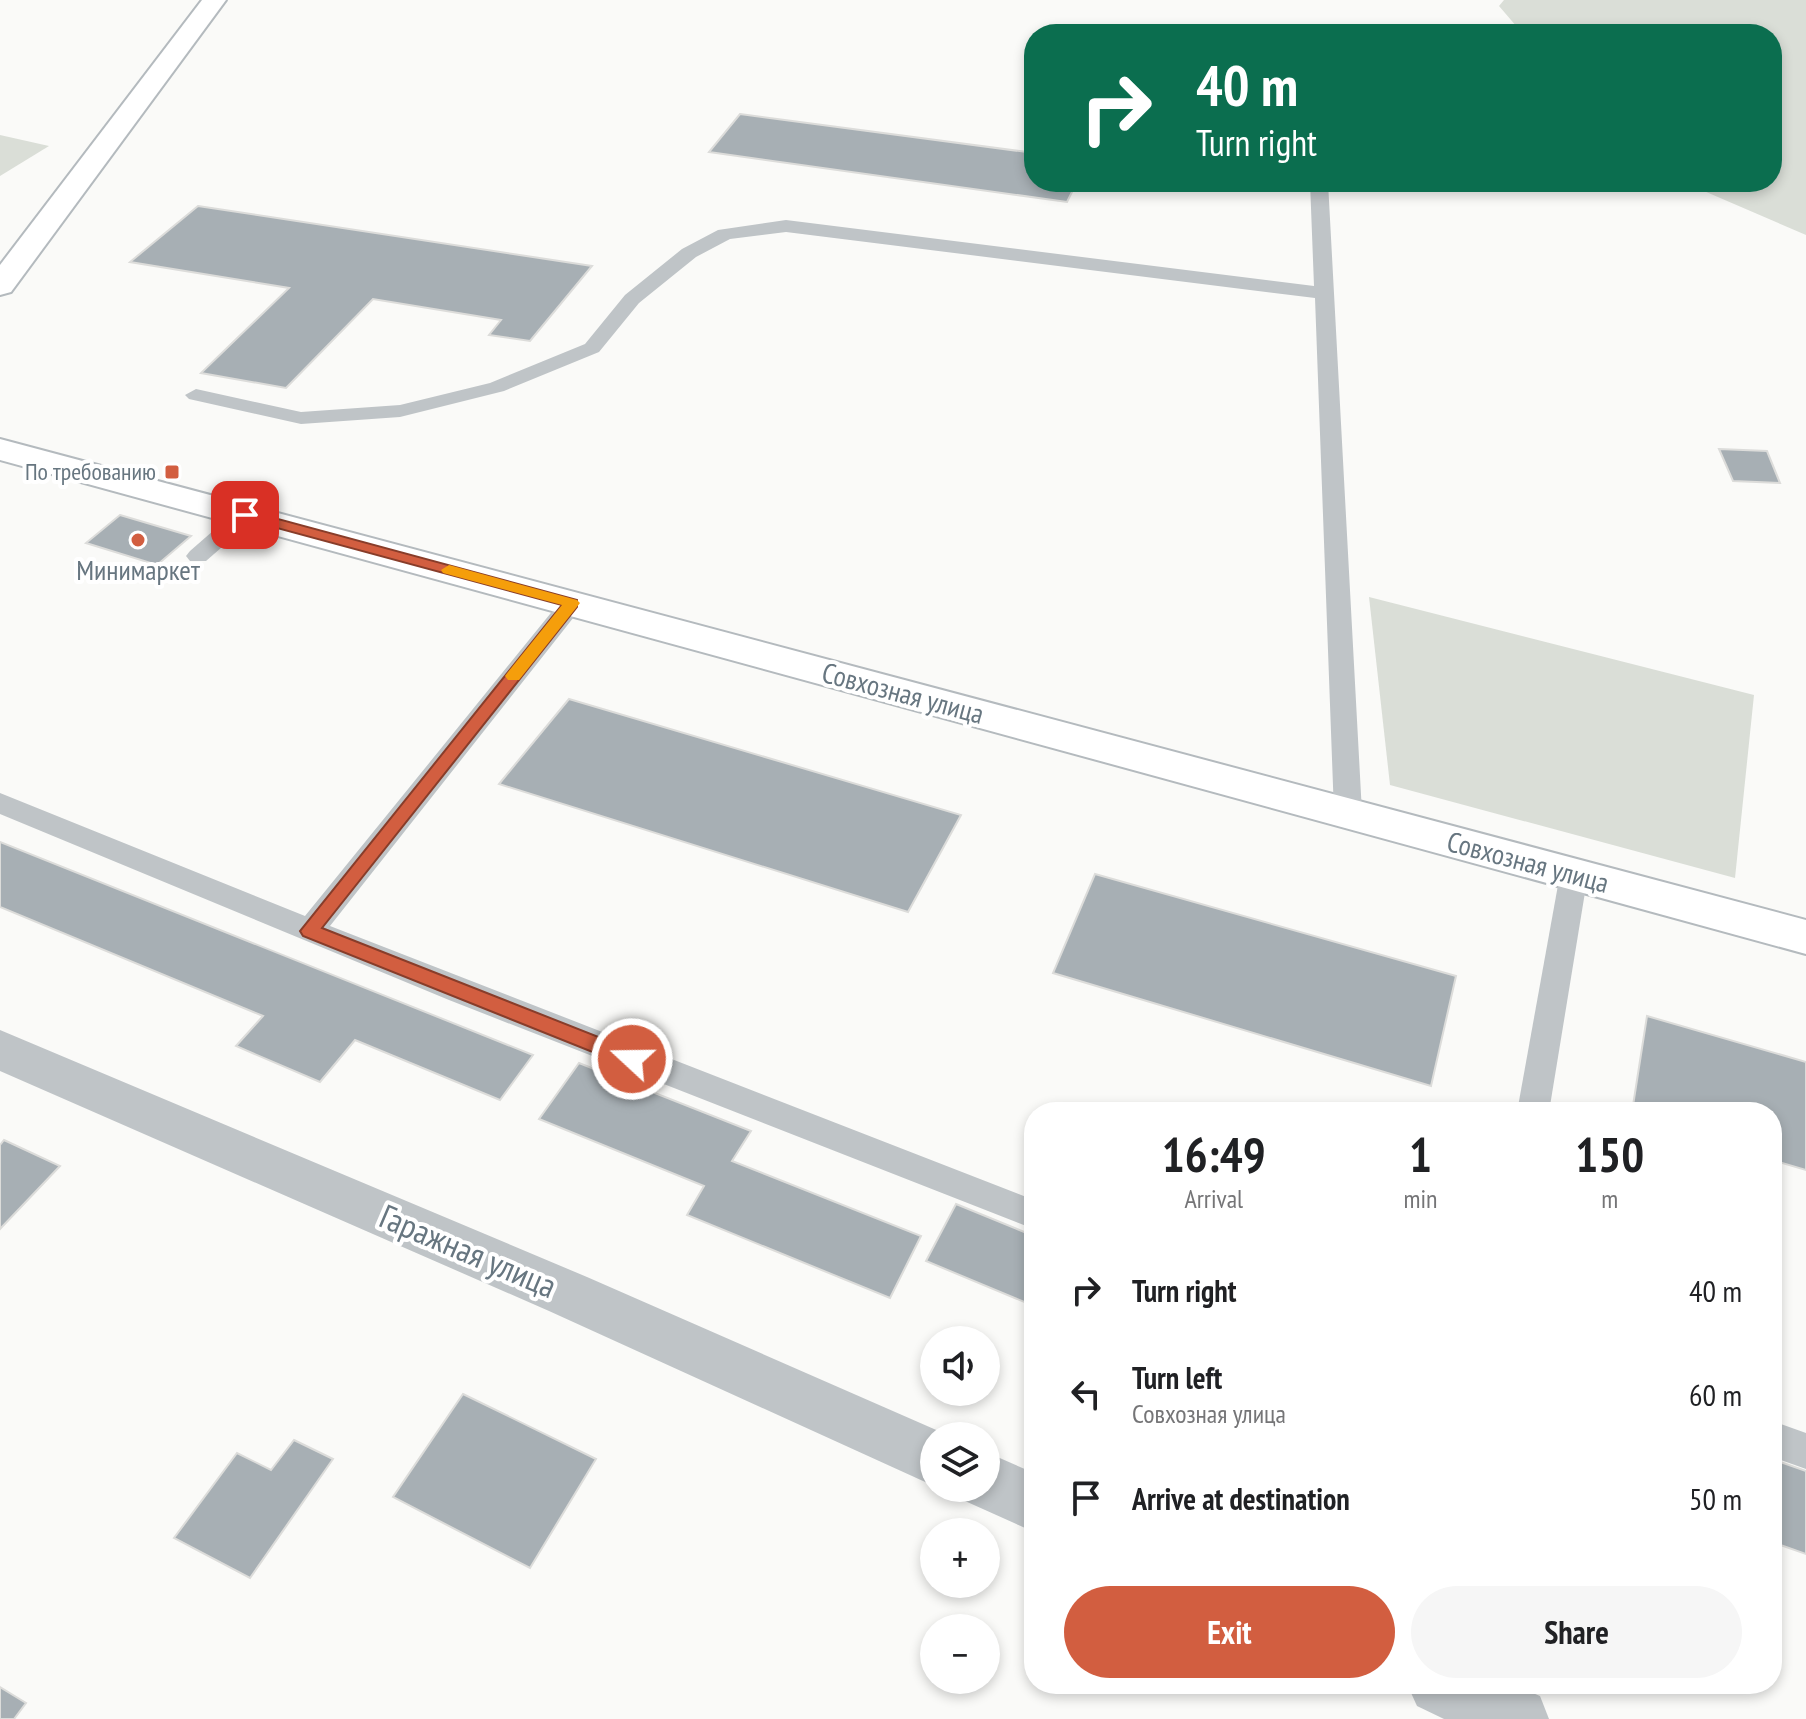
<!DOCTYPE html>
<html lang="en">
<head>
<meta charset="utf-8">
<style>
	body { margin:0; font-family:"PT Sans Narrow",sans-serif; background:#f6f6f6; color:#202124; height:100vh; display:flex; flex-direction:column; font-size:30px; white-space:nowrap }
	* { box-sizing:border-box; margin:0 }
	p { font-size:26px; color:#757577 }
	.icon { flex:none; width:44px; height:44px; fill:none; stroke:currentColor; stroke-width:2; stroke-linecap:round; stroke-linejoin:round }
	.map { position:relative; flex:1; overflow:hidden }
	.sheet { position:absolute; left:1024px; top:1102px; width:758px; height:592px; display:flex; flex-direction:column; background:#fff; border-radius:32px; box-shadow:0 4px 12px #0003 }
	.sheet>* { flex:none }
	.guide { position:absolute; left:1024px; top:24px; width:758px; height:168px; border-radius:32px; box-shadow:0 4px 12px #0003; background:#0b6e4f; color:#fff; overflow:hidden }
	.fabs { position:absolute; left:920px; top:1326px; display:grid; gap:16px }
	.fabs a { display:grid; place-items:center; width:80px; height:80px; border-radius:50%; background:#fff; box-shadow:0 4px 12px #0003; font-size:40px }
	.pin { position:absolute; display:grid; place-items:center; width:68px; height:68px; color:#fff; margin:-34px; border-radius:16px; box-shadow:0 4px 12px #0006 }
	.me { position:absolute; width:88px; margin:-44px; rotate:291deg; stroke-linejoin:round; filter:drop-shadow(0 0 6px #0008) }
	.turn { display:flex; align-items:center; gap:28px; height:168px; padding:0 40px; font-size:36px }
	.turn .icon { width:104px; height:104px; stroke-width:2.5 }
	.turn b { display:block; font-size:56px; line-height:68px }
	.eta { display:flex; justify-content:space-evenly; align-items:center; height:136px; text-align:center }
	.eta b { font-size:48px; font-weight:800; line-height:56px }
	.button { display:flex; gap:16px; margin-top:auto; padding:16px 40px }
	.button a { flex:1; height:92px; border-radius:48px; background:#d25e40; color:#fff; font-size:32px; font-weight:800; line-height:92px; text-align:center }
	.button a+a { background:#f6f6f6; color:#202124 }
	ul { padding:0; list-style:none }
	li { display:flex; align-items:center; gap:24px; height:104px; padding:0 40px }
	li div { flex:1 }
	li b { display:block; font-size:30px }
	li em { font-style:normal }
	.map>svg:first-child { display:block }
</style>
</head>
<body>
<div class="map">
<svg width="1806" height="1719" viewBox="0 0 1806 1719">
	<rect width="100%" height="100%" fill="#fafaf8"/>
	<g fill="#daded7">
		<polygon points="1504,0 1806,0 1806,235 1683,182 1772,182 1772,34 1523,34 1499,6"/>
		<polygon points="0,135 49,146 0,176"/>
		<polygon points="1369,597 1754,695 1735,878 1390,785"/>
	</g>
	<g fill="#a7afb4" stroke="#dcdcda" stroke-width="2">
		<polygon points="740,114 1034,153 1034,182 1077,182 1067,202 709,152"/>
		<polygon points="198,206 592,266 530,341 489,335 501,320 373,299 286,388 201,373 289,288 130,262"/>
		<polygon points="1719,449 1767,451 1780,483 1733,481"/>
		<polygon points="120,515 191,536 157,565 86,543"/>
		<polygon points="569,699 961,815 908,912 499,784"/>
		<polygon points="0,842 533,1055 500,1100 355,1040 320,1082 236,1046 263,1016 0,907"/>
		<polygon points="1095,874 1456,976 1431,1086 1053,973"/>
		<polygon points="1647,1016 1806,1062 1806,1170 1772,1160 1772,1112 1632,1112"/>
		<polygon points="579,1063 751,1131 732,1161 921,1236 890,1298 687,1215 704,1186 539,1119"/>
		<polygon points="4,1140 60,1166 0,1229 0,1145"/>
		<polygon points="956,1204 1034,1236 1034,1306 926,1261"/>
		<polygon points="463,1394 596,1459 530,1568 393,1497"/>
		<polygon points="294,1440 333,1459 250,1578 174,1538 237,1453 271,1470"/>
		<polygon points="1772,1459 1806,1471 1806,1554 1772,1542"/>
		<polygon points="0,1687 26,1703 14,1719 0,1719"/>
	</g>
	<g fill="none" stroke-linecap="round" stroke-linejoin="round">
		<defs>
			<g id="secondary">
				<polygon points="202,0 226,0 11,292 0,295 0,265"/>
				<polygon points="0,439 1806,920 1806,954 0,460"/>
			</g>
		</defs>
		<use href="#secondary" stroke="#b4babe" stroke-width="4"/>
		<g fill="#bfc4c7" fill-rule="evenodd">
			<polygon points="1310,182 1328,182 1362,813 1358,820 1348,823 1338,820 1334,813 1315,298 786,232 730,239 696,257 639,303 599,352 504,391 400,417 301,424 189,399 185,395 196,389 301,412 400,405 490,383 585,344 625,295 682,249 718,230 786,220 1314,286"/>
			<polygon points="245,508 253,510 256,515 253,520 206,561 190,561 186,556 190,551 237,510"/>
			<polygon points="572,595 581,598 584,603 581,608 330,926 1034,1200 1034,1229 449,1000 0,814 0,793 305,916 563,598"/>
			<polygon points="1574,864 1584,867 1588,874 1549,1112 1517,1112 1560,874 1564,867"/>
			<polygon points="1772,1421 1806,1433 1806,1469 1772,1457"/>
		</g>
		<g fill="#bfc4c7" fill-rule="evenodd">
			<polygon points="0,1030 587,1277 950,1436 934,1436 934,1486 549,1311 0,1071"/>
			<polygon points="986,1452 1034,1473 1034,1532 965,1501 960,1488 986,1488"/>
			<polygon points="1407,1684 1512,1684 1540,1696 1549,1719 1444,1719 1417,1706"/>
		</g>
		<use href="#secondary" fill="#fff" fill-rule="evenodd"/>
	</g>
	<polygon fill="#d25e40" stroke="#883d2a" stroke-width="2" points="245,510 577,600 577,607 322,928 639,1053 642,1059 639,1065 625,1065 303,936 300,931 562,605 240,518 240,512"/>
	<polygon fill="#f59e0b" points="449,565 577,600 580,603 519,680 508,680 505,676 508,672 562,605 443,573 441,570"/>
	<g fill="#d25e40" stroke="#fff" stroke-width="3">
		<rect x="164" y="464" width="16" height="16" rx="4"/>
		<circle cx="138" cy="540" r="8"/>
	</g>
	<g text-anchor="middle" stroke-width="8" stroke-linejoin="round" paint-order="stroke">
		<g font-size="24" fill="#677680" stroke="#fff" text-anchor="end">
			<text x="156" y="480">По требованию</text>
		</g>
		<g font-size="28" fill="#677680" stroke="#fff">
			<text x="138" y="580">Минимаркет</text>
		</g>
		<g font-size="28" fill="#677680" stroke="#fff">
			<text transform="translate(903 693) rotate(15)" y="10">Совхозная улица</text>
			<text transform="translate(1528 862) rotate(15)" y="10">Совхозная улица</text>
		</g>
		<g font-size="34" fill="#677680" stroke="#fff">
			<text transform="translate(468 1251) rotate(23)" y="12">Гаражная улица</text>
		</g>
	</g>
</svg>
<div class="fabs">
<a><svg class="icon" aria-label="sound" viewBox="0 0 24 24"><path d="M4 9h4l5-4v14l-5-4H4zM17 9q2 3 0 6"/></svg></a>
<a><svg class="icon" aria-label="layers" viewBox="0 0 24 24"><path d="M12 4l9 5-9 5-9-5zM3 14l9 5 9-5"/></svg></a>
<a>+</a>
<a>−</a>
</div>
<div class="pin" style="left:245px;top:515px;background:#d93025"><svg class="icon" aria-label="arrive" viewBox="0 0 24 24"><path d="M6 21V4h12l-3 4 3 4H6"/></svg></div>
<svg class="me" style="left:632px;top:1059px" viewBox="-20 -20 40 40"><circle r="17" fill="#d25e40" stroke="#fff" stroke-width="3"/><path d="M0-11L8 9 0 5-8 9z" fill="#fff"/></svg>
<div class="guide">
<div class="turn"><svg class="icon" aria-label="right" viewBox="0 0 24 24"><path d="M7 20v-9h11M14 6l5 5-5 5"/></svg><div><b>40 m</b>Turn right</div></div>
</div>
<section class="sheet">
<div class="eta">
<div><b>16:49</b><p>Arrival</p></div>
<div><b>1</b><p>min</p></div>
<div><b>150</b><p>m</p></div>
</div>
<ul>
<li><svg class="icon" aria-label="right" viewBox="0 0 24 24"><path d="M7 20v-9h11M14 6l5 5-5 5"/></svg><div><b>Turn right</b></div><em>40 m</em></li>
<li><svg class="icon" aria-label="left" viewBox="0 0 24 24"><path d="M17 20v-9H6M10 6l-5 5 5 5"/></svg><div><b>Turn left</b><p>Совхозная улица</p></div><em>60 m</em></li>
<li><svg class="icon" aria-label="arrive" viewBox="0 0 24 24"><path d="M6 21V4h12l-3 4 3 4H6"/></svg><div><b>Arrive at destination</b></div><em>50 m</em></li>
</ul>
<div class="button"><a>Exit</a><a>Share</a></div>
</section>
</div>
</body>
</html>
